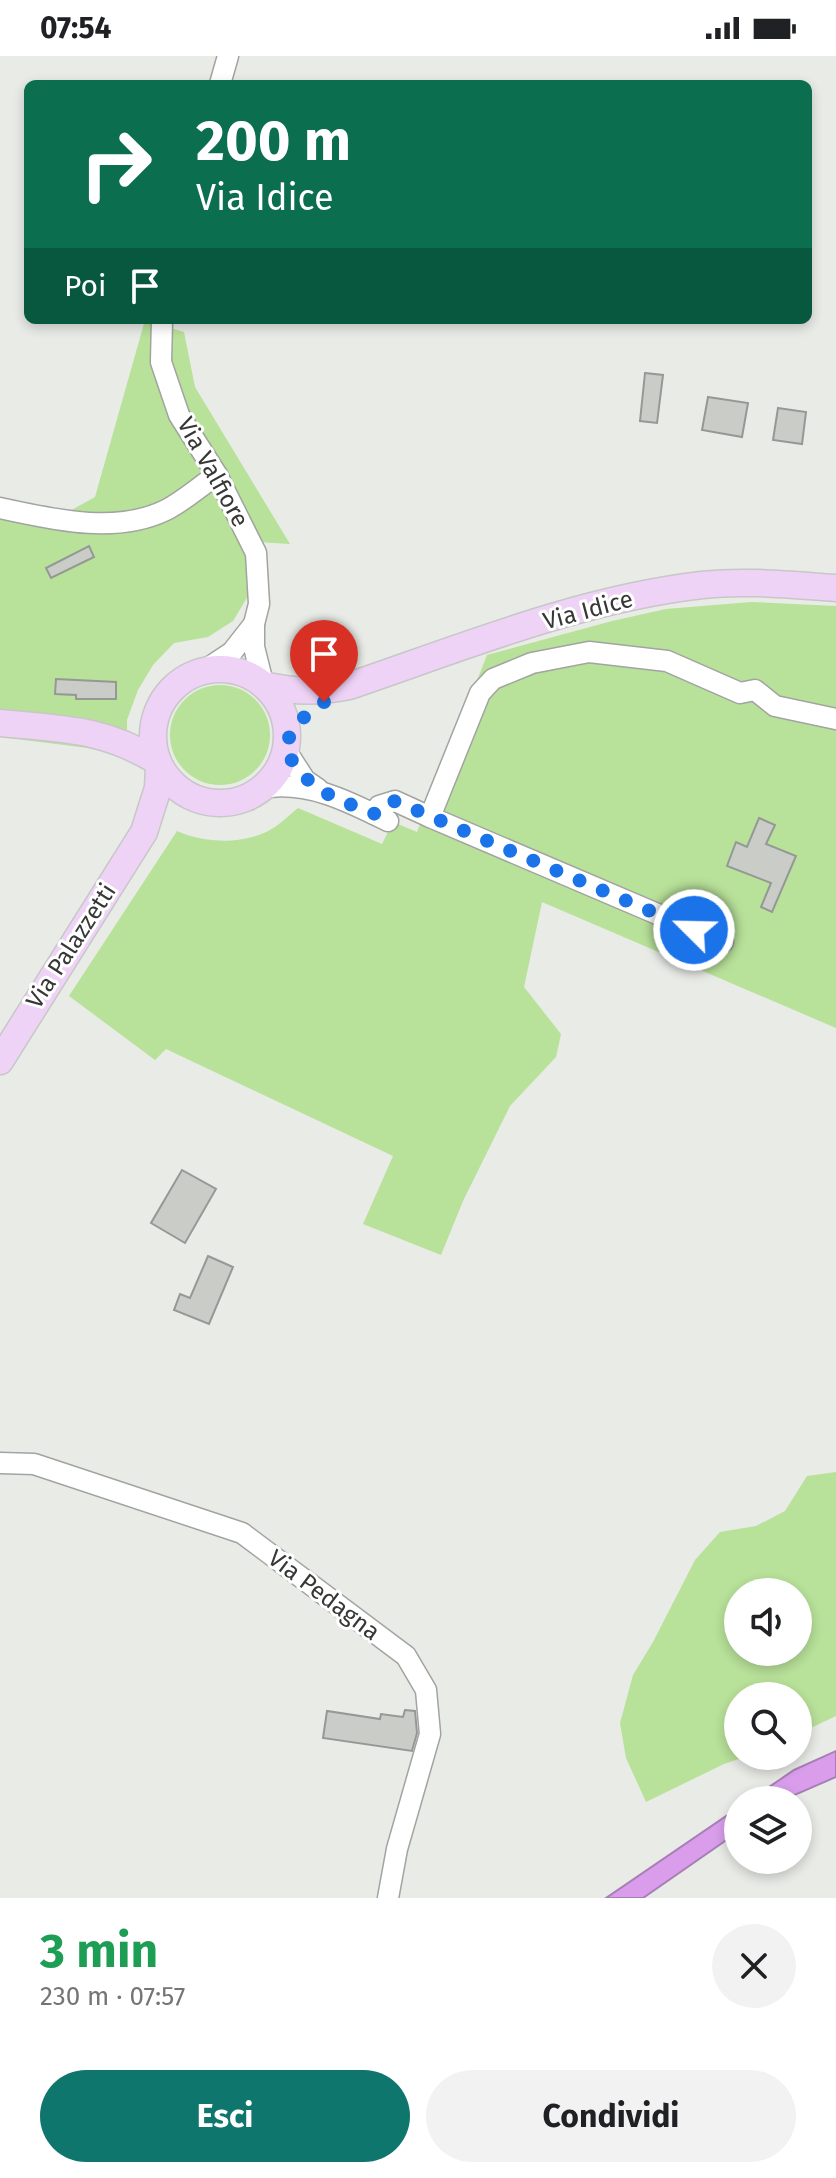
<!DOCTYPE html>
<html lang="it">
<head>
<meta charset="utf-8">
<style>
	body { margin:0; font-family:"Fira Sans",sans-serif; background:#f2f2f2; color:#202124; height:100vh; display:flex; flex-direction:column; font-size:30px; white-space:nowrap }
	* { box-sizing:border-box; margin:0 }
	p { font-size:26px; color:#757577 }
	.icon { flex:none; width:44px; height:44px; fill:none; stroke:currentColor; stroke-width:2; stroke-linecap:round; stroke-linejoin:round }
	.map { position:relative; height:1842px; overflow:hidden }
	.panel { display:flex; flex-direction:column; background:#fff; flex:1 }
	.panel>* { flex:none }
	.banner { position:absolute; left:24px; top:24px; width:788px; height:244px; border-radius:12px; box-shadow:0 4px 12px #0003; background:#0b6e4f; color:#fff; overflow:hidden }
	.fabs { position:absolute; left:724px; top:1522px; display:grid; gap:16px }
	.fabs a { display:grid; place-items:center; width:88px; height:88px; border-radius:50%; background:#fff; box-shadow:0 4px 12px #0003; font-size:40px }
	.pin { position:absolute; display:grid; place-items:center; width:68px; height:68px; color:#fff; margin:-82px -34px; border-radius:50% 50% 50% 0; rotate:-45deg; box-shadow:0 0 8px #0007 }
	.pin .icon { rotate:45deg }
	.me { position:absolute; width:88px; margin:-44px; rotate:293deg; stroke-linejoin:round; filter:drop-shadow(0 0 6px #0008) }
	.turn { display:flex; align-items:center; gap:28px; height:168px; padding:0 40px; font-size:36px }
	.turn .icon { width:104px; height:104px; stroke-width:2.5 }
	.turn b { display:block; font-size:56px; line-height:68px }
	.then { display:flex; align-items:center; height:76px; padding:0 40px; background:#0003; gap:16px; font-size:30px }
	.round { display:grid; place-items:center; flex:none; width:84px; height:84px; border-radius:42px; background:#f2f2f2 }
	.head { display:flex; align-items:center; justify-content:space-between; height:136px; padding:0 40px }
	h1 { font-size:48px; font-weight:700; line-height:60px; color:#1e9e55 }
	.button { display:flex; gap:16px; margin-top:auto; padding:16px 40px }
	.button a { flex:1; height:92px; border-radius:48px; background:#0f766e; color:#fff; font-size:32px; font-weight:700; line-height:92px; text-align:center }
	.button a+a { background:#f2f2f2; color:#202124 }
	.status { display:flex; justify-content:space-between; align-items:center; height:56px; padding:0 40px; background:#fff; direction:ltr }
	.status svg { height:22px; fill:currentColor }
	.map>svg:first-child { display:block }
</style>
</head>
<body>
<div class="status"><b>07:54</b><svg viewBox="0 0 49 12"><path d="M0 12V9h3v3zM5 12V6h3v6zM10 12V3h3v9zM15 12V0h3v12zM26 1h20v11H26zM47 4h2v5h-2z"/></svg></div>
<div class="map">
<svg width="836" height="1842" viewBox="0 0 836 1842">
	<rect width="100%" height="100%" fill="#e9ebe7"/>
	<g fill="#b8e199" fill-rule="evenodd">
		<polygon points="145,264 184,276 195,331 290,488 258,486 248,540 233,565 208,581 174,587 153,609 138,634 127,664 127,701 88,692 0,681 0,448 59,461 95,441"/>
		<path d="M 751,546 L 836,550 L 836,972 L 542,846 L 524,931 L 561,978 L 556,1001 L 510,1050 L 463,1145 L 441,1199 L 363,1168 L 393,1100 L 166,993 L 155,1004 L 69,940 L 177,775 C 204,787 241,789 268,775 C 279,770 289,759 298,752 L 382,788 L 393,766 L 417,776 L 487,599 L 612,565 L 666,553 Z"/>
		<circle cx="220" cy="679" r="50"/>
		<path d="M 836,1416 L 836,1660 L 798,1678 L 798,1640 L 738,1640 L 738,1700 L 747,1700 L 724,1708 L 646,1746 L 626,1702 L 620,1667 L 633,1619 L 653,1586 L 695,1504 L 720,1476 L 756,1470 L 785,1455 L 807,1420 ZM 738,1536 L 798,1536 L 798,1596 L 738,1596 Z"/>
	</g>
	<g fill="#d99dec" stroke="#a87fb5" stroke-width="2">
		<polygon points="836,1695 836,1721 783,1744 750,1744 794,1714"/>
		<polygon points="738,1752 738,1776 643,1842 606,1842"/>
	</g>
	<g fill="#caccc8" stroke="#969895" stroke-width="2">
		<polygon points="645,317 663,319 657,367 640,365"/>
		<polygon points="708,341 748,347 742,381 702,374"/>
		<polygon points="778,352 806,356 802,388 773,384"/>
		<polygon points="89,490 94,501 51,522 46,512"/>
		<polygon points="56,623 116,626 116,643 76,643 76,639 55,638"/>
		<polygon points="759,762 775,769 766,788 796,800 772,856 761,851 771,827 727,810 736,786 747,791"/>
		<polygon points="182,1114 216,1133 185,1187 151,1167"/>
		<polygon points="208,1200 233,1211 209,1268 174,1254 180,1238 190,1242"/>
		<polygon points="405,1654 415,1655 417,1677 412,1695 323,1682 327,1655 380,1663 381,1658 403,1661"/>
	</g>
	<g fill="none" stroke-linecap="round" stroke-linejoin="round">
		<defs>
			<g id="minor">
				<polyline points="220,28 228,0"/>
				<polyline points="162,264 161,306 179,359 217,419 256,497 259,548 254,568 254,591 263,627"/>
				<path d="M 0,452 C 52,463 115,479 166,454 C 184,445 200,430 217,419"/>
				<polyline points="208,612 232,596 254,568"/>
				<polyline points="285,693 305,724 318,733"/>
				<path d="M 262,732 C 307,724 348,745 388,765"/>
				<polyline points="374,758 379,750 395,745 430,761 480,637 493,623 532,607 589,596 667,605 740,637 755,634 775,650 836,663"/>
				<polyline points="430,761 723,886"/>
				<polyline points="0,1407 34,1408 242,1477 406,1600 426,1634 430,1678 397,1793 388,1842"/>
			</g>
			<g id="major">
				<circle cx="220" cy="680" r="67"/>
				<path d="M 267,630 C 296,636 320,636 349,630 C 464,591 580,543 702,529 C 746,524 791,529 836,532"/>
				<path d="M 0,667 C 62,673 102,672 157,705"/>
				<polyline points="0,1005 144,776 158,732 159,711"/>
			</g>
		</defs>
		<use href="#minor" stroke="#a2a4a1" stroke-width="23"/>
		<use href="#major" stroke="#c7c7c7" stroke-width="29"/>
		<use href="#minor" stroke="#fff" stroke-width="20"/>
		<use href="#major" stroke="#eed3f7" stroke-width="26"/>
	</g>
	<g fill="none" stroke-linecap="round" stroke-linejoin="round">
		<path stroke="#1a73e8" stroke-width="14" stroke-dasharray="0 25.2" d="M 324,646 C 305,659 291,670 285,693 C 309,736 331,740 374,758 L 379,750 L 395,745 L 694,874"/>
	</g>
	<g text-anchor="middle" stroke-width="6" stroke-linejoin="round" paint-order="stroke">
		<g font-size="24" fill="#373836" stroke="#fff">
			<text transform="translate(213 416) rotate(61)" y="8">Via Valfiore</text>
			<text transform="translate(588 554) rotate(-15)" y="8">Via Idice</text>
			<text transform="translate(71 890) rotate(-57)" y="8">Via Palazzetti</text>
			<text transform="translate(324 1539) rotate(37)" y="8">Via Pedagna</text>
		</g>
	</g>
</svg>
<div class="fabs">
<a><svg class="icon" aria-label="sound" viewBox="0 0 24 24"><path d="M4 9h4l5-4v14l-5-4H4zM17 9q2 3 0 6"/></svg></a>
<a><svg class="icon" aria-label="search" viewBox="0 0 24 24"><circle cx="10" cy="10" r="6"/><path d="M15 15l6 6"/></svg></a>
<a><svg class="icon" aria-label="layers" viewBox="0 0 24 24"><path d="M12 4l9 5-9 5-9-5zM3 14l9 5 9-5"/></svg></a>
</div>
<div class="pin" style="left:324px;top:646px;background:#d93025"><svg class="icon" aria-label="arrive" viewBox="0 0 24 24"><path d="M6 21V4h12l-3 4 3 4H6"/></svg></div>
<svg class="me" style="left:694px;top:874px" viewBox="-20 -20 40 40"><circle r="17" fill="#1a73e8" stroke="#fff" stroke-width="3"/><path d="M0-11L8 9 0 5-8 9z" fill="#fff"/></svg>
<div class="banner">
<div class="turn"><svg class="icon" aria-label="right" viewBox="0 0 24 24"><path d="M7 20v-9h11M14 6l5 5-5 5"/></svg><div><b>200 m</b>Via Idice</div></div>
<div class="then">Poi<svg class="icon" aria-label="arrive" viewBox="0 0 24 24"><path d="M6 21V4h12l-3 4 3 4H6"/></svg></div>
</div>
</div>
<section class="panel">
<div class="head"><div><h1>3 min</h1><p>230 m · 07:57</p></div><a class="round"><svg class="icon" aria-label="close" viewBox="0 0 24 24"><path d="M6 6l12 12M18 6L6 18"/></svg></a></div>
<div class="button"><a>Esci</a><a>Condividi</a></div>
</section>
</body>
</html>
